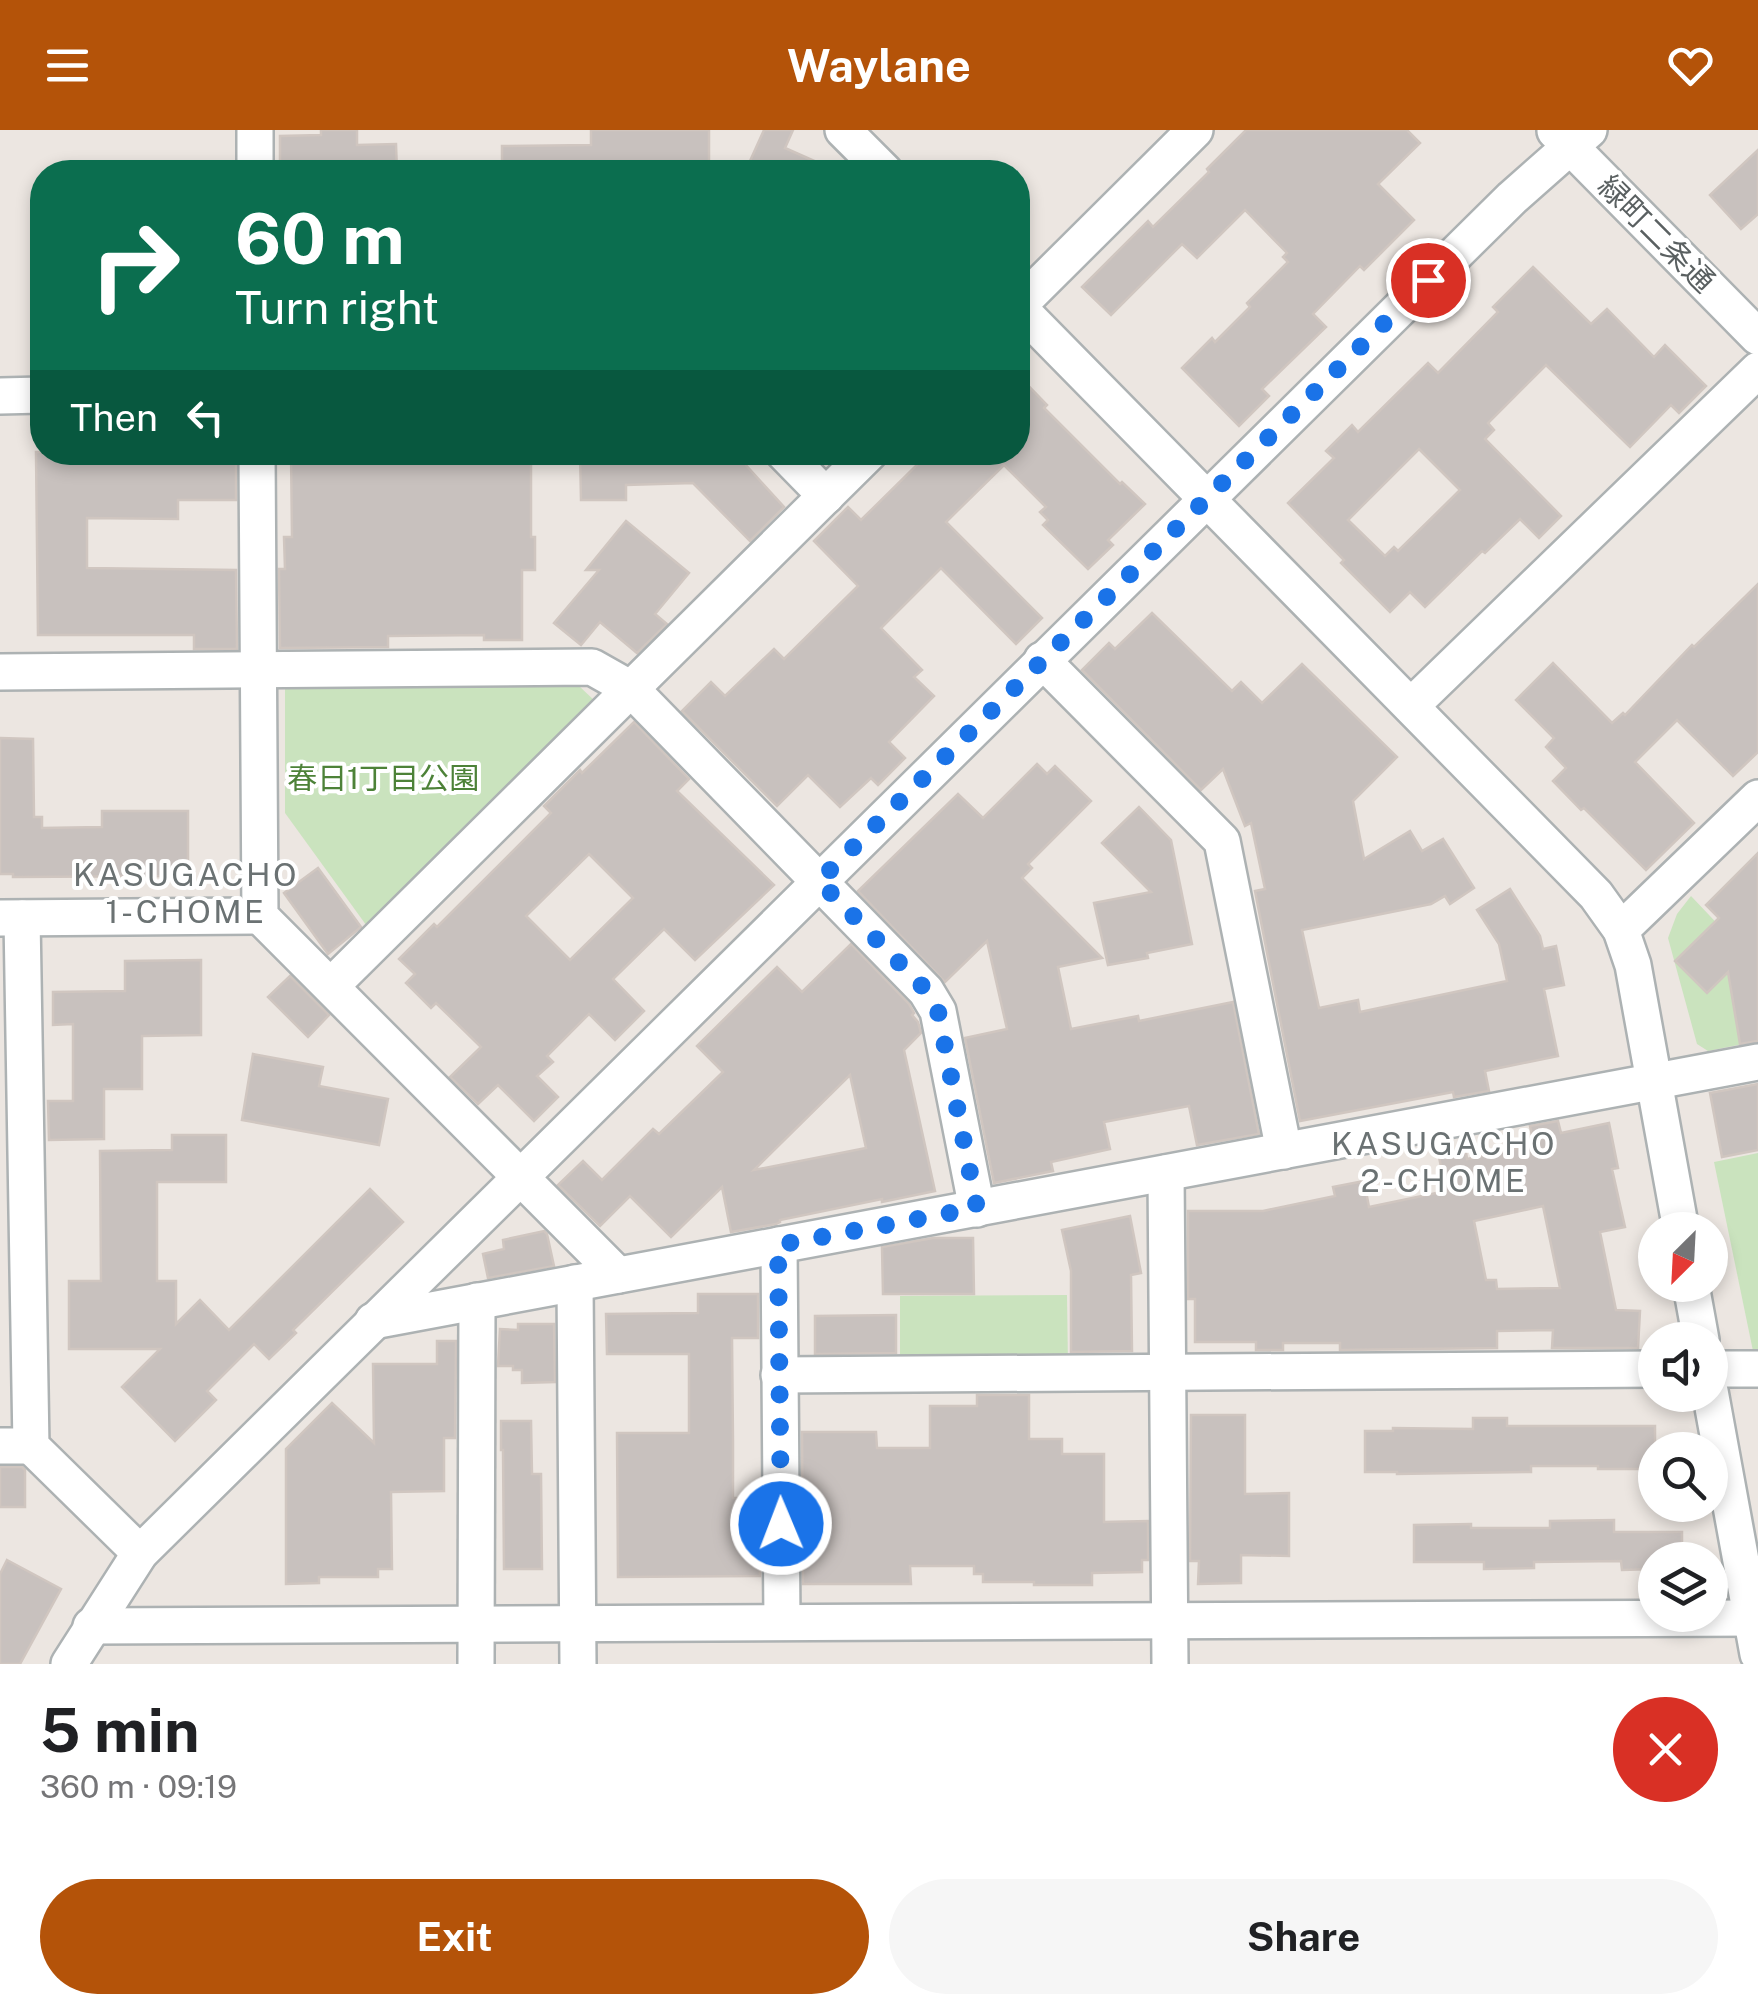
<!DOCTYPE html>
<html lang="en">
<head>
<meta charset="utf-8">
<style>
	body { margin:0; font-family:"Public Sans","Noto Sans JP",sans-serif; background:#f6f6f6; color:#202124; height:100vh; display:flex; flex-direction:column; font-size:38px; white-space:nowrap }
	* { box-sizing:border-box; margin:0 }
	p { font-size:32px; color:#757577 }
	.icon { flex:none; width:55px; height:55px; fill:none; stroke:currentColor; stroke-width:2; stroke-linecap:round; stroke-linejoin:round }
	.map { position:relative; height:1534px; overflow:hidden }
	.details { display:flex; flex-direction:column; background:#fff; flex:1 }
	.details>* { flex:none }
	.top-card { position:absolute; left:30px; top:30px; width:1000px; height:305px; border-radius:40px; box-shadow:0 5px 15px #0003; background:#0b6e4f; color:#fff; overflow:hidden }
	.needle { width:65px; rotate:204deg }
	.fabs { position:absolute; left:1638px; top:1082px; display:grid; gap:20px }
	.fabs a { display:grid; place-items:center; width:90px; height:90px; border-radius:50%; background:#fff; box-shadow:0 5px 15px #0003; font-size:50px }
	.pin { position:absolute; display:grid; place-items:center; width:85px; height:85px; color:#fff; margin:-42px; border:5px solid #fff; border-radius:50%; box-shadow:0 2px 10px #0007 }
	.me { position:absolute; width:110px; margin:-55px; rotate:359deg; stroke-linejoin:round; filter:drop-shadow(0 0 8px #0008) }
	.turn { display:flex; align-items:center; gap:35px; height:210px; padding:0 40px; font-size:45px }
	.turn .icon { width:130px; height:130px; stroke-width:2.5 }
	.turn b { display:block; font-size:70px; line-height:85px }
	.then { display:flex; align-items:center; height:95px; padding:0 40px; background:#0003; gap:20px; font-size:38px }
	.round { display:grid; place-items:center; flex:none; width:105px; height:105px; border-radius:52px; background:#f6f6f6 }
	.overview { display:flex; align-items:center; justify-content:space-between; height:170px; padding:0 40px }
	h1 { font-size:60px; font-weight:700; line-height:75px }
	.primary-button { display:flex; gap:20px; margin-top:auto; padding:20px 40px }
	.primary-button a { flex:1; height:115px; border-radius:60px; background:#b45309; color:#fff; font-size:40px; font-weight:700; line-height:115px; text-align:center }
	.primary-button a+a { background:#f6f6f6; color:#202124 }
	header { display:flex; justify-content:space-between; align-items:center; height:130px; padding:0 40px; background:#b45309; color:#fff; font-size:45px; font-weight:700 }
	.map>svg:first-child { display:block }
</style>
</head>
<body>
<header><svg class="icon" aria-label="menu" viewBox="0 0 24 24"><path d="M4 6h16M4 12h16M4 18h16"/></svg>Waylane<svg class="icon" aria-label="heart" viewBox="0 0 24 24"><path d="M12 20l-8-8c-3-5 5-10 8-4 3-6 11-1 8 4z"/></svg></header>
<div class="map">
<svg width="1758" height="1534" viewBox="0 0 1758 1534">
	<rect width="100%" height="100%" fill="#ece6e1"/>
	<g fill="#cae3be">
		<polygon points="285,549 578,555 597,573 369,799 285,683"/>
		<polygon points="1691,766 1746,824 1758,812 1758,911 1708,921 1697,914 1668,808 1677,784"/>
		<polygon points="1758,1023 1758,1224 1753,1221 1714,1032"/>
		<polygon points="1067,1165 1068,1236 900,1237 900,1166"/>
	</g>
	<g fill="#c8c1be" stroke="#d0c6c0" stroke-width="2.5" fill-rule="evenodd">
		<polygon points="321,0 357,0 357,15 396,14 397,42 280,42 280,6 321,5"/>
		<polygon points="591,0 709,0 709,42 502,42 502,16 591,15"/>
		<polygon points="764,0 793,0 785,18 839,42 745,42"/>
		<polygon points="1246,0 1407,0 1420,13 1378,54 1414,90 1364,140 1360,136 1313,184 1326,197 1262,259 1269,266 1239,296 1182,238 1212,208 1215,212 1250,177 1247,173 1288,132 1283,127 1287,123 1245,80 1197,128 1182,114 1111,185 1082,157 1148,91 1153,97 1209,42 1207,39"/>
		<polygon points="1758,20 1758,84 1741,99 1710,65"/>
		<path d="M 1533,137 L 1591,194 L 1607,179 L 1654,227 L 1665,215 L 1706,256 L 1679,283 L 1671,275 L 1630,317 L 1546,235 L 1488,293 L 1494,300 L 1485,309 L 1561,386 L 1539,408 L 1520,389 L 1485,423 L 1482,421 L 1425,477 L 1410,462 L 1390,482 L 1341,433 L 1344,430 L 1288,373 L 1334,328 L 1326,321 L 1352,295 L 1358,302 L 1428,233 L 1438,243 L 1498,182 L 1493,177 ZM 1419,319 L 1460,360 L 1398,421 L 1394,417 L 1385,426 L 1348,390 Z"/>
		<polygon points="1018,245 1047,275 1044,278 1120,354 1122,352 1145,374 1108,410 1113,415 1088,439 1043,395 1048,390 1040,382 1046,377 1004,335 946,392 1042,488 1016,514 941,438 881,498 922,540 914,547 934,566 889,612 905,628 878,655 871,648 840,677 808,645 777,676 682,581 711,552 725,566 774,519 784,529 858,456 814,411 848,377 861,390 930,322 1018,322"/>
		<polygon points="36,322 236,322 236,370 178,370 178,389 87,388 87,438 236,440 237,519 194,519 194,505 38,505"/>
		<polygon points="291,322 324,322 324,329 391,329 391,322 419,322 420,331 477,330 477,322 531,322 531,407 535,407 535,440 522,440 522,510 484,510 484,505 388,506 388,517 280,518 279,439 285,439 284,407 292,407"/>
		<polygon points="580,322 734,322 784,377 750,411 693,353 626,355 626,370 581,370"/>
		<polygon points="626,391 689,443 655,484 667,494 637,523 600,492 581,515 554,493 599,440 586,440"/>
		<polygon points="1758,454 1758,622 1733,646 1677,590 1635,632 1694,693 1646,740 1584,678 1581,680 1553,651 1566,638 1546,617 1554,608 1516,570 1553,533 1612,593 1623,583 1625,585 1692,515 1694,517"/>
		<polygon points="1152,483 1232,561 1241,552 1262,573 1302,534 1397,627 1353,671 1364,729 1410,701 1422,721 1443,709 1474,758 1450,774 1445,766 1431,774 1302,800 1319,878 1358,870 1360,882 1507,851 1499,814 1477,780 1510,759 1540,806 1543,819 1556,816 1564,855 1544,859 1558,926 1485,941 1489,961 1454,967 1453,962 1300,991 1255,761 1265,759 1251,693 1245,696 1223,639 1201,660 1082,540 1109,513 1115,519"/>
		<path d="M 634,592 L 689,649 L 677,661 L 774,755 L 695,830 L 664,799 L 613,849 L 644,881 L 615,910 L 589,884 L 547,926 L 553,932 L 537,946 L 558,967 L 534,991 L 498,955 L 478,974 L 450,947 L 481,917 L 436,873 L 431,878 L 406,853 L 415,844 L 399,829 L 434,794 L 437,797 L 551,683 L 544,676 L 580,640 L 582,643 ZM 589,724 L 633,768 L 570,830 L 526,786 Z"/>
		<polygon points="0,608 33,609 34,687 42,687 42,698 102,697 102,681 188,681 188,746 13,747 13,744 0,744"/>
		<polygon points="1037,634 1047,644 1055,636 1091,671 1028,734 1032,738 1022,748 1102,828 1058,837 1071,899 1138,886 1139,891 1233,872 1259,1004 1197,1015 1189,976 1104,992 1110,1019 1051,1032 1053,1041 994,1053 965,908 1007,899 987,811 945,852 858,761 958,664 983,688"/>
		<polygon points="1139,677 1171,710 1192,814 1147,823 1148,828 1108,835 1094,773 1151,762 1102,713"/>
		<polygon points="1758,723 1758,911 1740,914 1728,842 1707,863 1675,831 1719,788 1706,775"/>
		<polygon points="318,738 361,797 328,824 284,763"/>
		<path d="M 851,814 L 909,874 L 914,883 L 912,885 L 918,892 L 921,903 L 904,920 L 935,1061 L 882,1072 L 882,1069 L 780,1090 L 780,1092 L 776,1094 L 731,1102 L 722,1057 L 671,1107 L 630,1066 L 600,1096 L 558,1055 L 583,1031 L 602,1050 L 653,999 L 659,1004 L 723,942 L 697,916 L 777,837 L 802,862 ZM 850,945 L 866,1018 L 754,1040 Z"/>
		<polygon points="201,830 201,905 142,906 142,959 104,959 104,1009 49,1010 48,971 73,971 73,894 53,895 53,862 125,861 125,831"/>
		<polygon points="290,846 329,885 308,907 268,867"/>
		<polygon points="253,924 323,937 319,956 388,969 379,1015 242,990"/>
		<polygon points="1758,954 1758,1020 1722,1027 1710,963"/>
		<path d="M 1558,991 L 1561,1003 L 1609,993 L 1618,1038 L 1612,1039 L 1625,1097 L 1600,1102 L 1616,1180 L 1640,1181 L 1638,1218 L 1552,1218 L 1553,1200 L 1497,1201 L 1497,1218 L 1340,1220 L 1340,1213 L 1283,1213 L 1283,1220 L 1256,1220 L 1256,1212 L 1195,1212 L 1195,1169 L 1188,1169 L 1188,1081 L 1263,1081 L 1335,1066 L 1333,1057 L 1364,1051 L 1369,1077 L 1446,1061 L 1439,1027 L 1466,1022 L 1467,1029 L 1534,1015 L 1530,996 ZM 1543,1076 L 1560,1158 L 1497,1159 L 1496,1150 L 1486,1150 L 1474,1091 Z"/>
		<polygon points="172,1005 226,1005 226,1052 157,1052 157,1151 176,1151 176,1194 200,1170 229,1200 370,1059 403,1092 293,1200 296,1203 269,1229 254,1214 207,1261 216,1270 175,1311 122,1257 160,1219 69,1219 69,1151 101,1151 100,1021 172,1020"/>
		<polygon points="1130,1086 1141,1143 1131,1145 1132,1221 1071,1222 1071,1141 1062,1100"/>
		<polygon points="544,1101 547,1104 554,1136 488,1148 483,1124 504,1119 503,1110"/>
		<polygon points="933,1108 973,1108 974,1164 883,1164 882,1117"/>
		<polygon points="698,1164 758,1164 758,1208 732,1208 733,1312 733,1368 760,1368 760,1446 618,1447 617,1303 689,1303 689,1224 607,1224 606,1184 698,1183"/>
		<polygon points="896,1185 896,1223 815,1224 815,1186"/>
		<polygon points="518,1194 554,1194 555,1252 522,1253 522,1240 513,1240 513,1236 498,1236 500,1199 518,1200"/>
		<polygon points="437,1211 456,1211 455,1308 444,1308 444,1361 391,1362 392,1439 378,1439 378,1447 319,1447 319,1453 286,1454 286,1319 332,1273 374,1313 373,1234 437,1234"/>
		<polygon points="977,1265 1029,1265 1029,1309 1062,1309 1062,1324 1104,1324 1104,1392 1148,1391 1148,1430 1142,1430 1142,1442 1092,1443 1092,1455 1034,1455 1034,1452 983,1452 983,1444 974,1444 974,1436 910,1436 911,1454 803,1454 802,1302 876,1302 877,1318 930,1318 930,1276 977,1276"/>
		<polygon points="1191,1285 1245,1285 1245,1364 1289,1363 1289,1426 1241,1425 1241,1453 1198,1454 1199,1431 1190,1431"/>
		<polygon points="1473,1288 1507,1288 1507,1296 1655,1296 1655,1339 1598,1339 1598,1336 1531,1336 1531,1342 1397,1344 1397,1342 1365,1342 1365,1301 1393,1301 1393,1298 1473,1299"/>
		<polygon points="501,1291 531,1291 532,1344 541,1344 542,1439 504,1439 503,1320 501,1320"/>
		<polygon points="0,1337 22,1337 25,1340 25,1377 0,1377"/>
		<polygon points="1614,1390 1614,1402 1682,1402 1682,1430 1655,1430 1655,1439 1622,1440 1621,1431 1534,1432 1534,1438 1484,1439 1484,1432 1414,1432 1414,1395 1471,1394 1471,1398 1550,1398 1550,1391"/>
		<polygon points="7,1430 61,1459 20,1534 0,1534 0,1444"/>
	</g>
	<g fill="none" stroke-linecap="round" stroke-linejoin="round">
		<defs>
			<g id="minor">
				<polyline points="255,0 255,42"/>
				<polyline points="843,0 885,42"/>
				<polyline points="1555,1 1758,207"/>
				<polyline points="1018,176 1195,0"/>
				<polyline points="1018,177 1596,765 1621,800 1633,835 1681,1100"/>
				<polyline points="0,266 42,265"/>
				<polyline points="257,322 260,786 618,1145"/>
				<polyline points="783,322 826,366"/>
				<polyline points="1042,530 1222,711 1284,1021"/>
				<polyline points="0,542 592,537 631,559 926,861 938,881 977,1079"/>
				<polyline points="1411,576 1758,240"/>
				<polyline points="1,788 260,786"/>
				<polyline points="22,788 31,1316 140,1423"/>
				<polyline points="1621,800 1758,668"/>
				<polyline points="331,856 870,322"/>
				<polyline points="1166,1043 1170,1534"/>
				<polyline points="779,1115 782,1492"/>
				<polyline points="575,1153 578,1534"/>
				<polyline points="1691,1155 1701,1210"/>
				<polyline points="373,1191 1758,932"/>
				<polyline points="1710,1239 1758,1239"/>
				<polyline points="779,1245 1655,1239"/>
				<polyline points="1710,1261 1758,1524"/>
				<polyline points="0,1316 31,1316"/>
				<polyline points="91,1496 1758,1488"/>
				<polyline points="69,1534 140,1423 1512,68 1589,0"/>
				<polyline points="476,1534 477,1171"/>
			</g>
		</defs>
		<use href="#minor" stroke="#adb2b3" stroke-width="40"/>
		<use href="#minor" stroke="#fff" stroke-width="35"/>
	</g>
	<g fill="none" stroke-linecap="round" stroke-linejoin="round">
		<polyline stroke="#1a73e8" stroke-width="18" stroke-dasharray="0 32.4" points="781,1394 778,1115 977,1078 938,881 926,860 819,751 1428,150"/>
	</g>
	<g text-anchor="middle" stroke-width="8" stroke-linejoin="round" paint-order="stroke">
		<g font-size="30" fill="#5a6061" stroke="#fff">
			<text transform="translate(1656 104) rotate(45)" y="10">緑町二条通</text>
		</g>
		<g font-size="30" fill="#4d8238" stroke="#fff">
			<text x="383" y="659">春日1丁目公園</text>
		</g>
		<g font-size="32" letter-spacing="2.5" fill="#6b7273" stroke="#fff">
			<text x="186" y="756">KASUGACHO<tspan x="186" dy="37">1-CHOME</tspan></text>
			<text x="1444" y="1025">KASUGACHO<tspan x="1444" dy="37">2-CHOME</tspan></text>
		</g>
	</g>
</svg>
<div class="fabs">
<a><svg class="needle" viewBox="-14 -14 28 28"><path d="M0-13l5 13h-10z" fill="#e53935"/><path d="M0 13l5-13h-10z" fill="#757577"/></svg></a>
<a><svg class="icon" aria-label="sound" viewBox="0 0 24 24"><path d="M4 9h4l5-4v14l-5-4H4zM17 9q2 3 0 6"/></svg></a>
<a><svg class="icon" aria-label="search" viewBox="0 0 24 24"><circle cx="10" cy="10" r="6"/><path d="M15 15l6 6"/></svg></a>
<a><svg class="icon" aria-label="layers" viewBox="0 0 24 24"><path d="M12 4l9 5-9 5-9-5zM3 14l9 5 9-5"/></svg></a>
</div>
<div class="pin" style="left:1428px;top:150px;background:#d93025"><svg class="icon" aria-label="arrive" viewBox="0 0 24 24"><path d="M6 21V4h12l-3 4 3 4H6"/></svg></div>
<svg class="me" style="left:781px;top:1394px" viewBox="-20 -20 40 40"><circle r="17" fill="#1a73e8" stroke="#fff" stroke-width="3"/><path d="M0-11L8 9 0 5-8 9z" fill="#fff"/></svg>
<div class="top-card">
<div class="turn"><svg class="icon" aria-label="right" viewBox="0 0 24 24"><path d="M7 20v-9h11M14 6l5 5-5 5"/></svg><div><b>60 m</b>Turn right</div></div>
<div class="then">Then<svg class="icon" aria-label="left" viewBox="0 0 24 24"><path d="M17 20v-9H6M10 6l-5 5 5 5"/></svg></div>
</div>
</div>
<section class="details">
<div class="overview"><div><h1>5 min</h1><p>360 m · 09:19</p></div><a class="round" style="background:#d93025;color:#fff"><svg class="icon" aria-label="close" viewBox="0 0 24 24"><path d="M6 6l12 12M18 6L6 18"/></svg></a></div>
<div class="primary-button"><a>Exit</a><a>Share</a></div>
</section>
</body>
</html>
